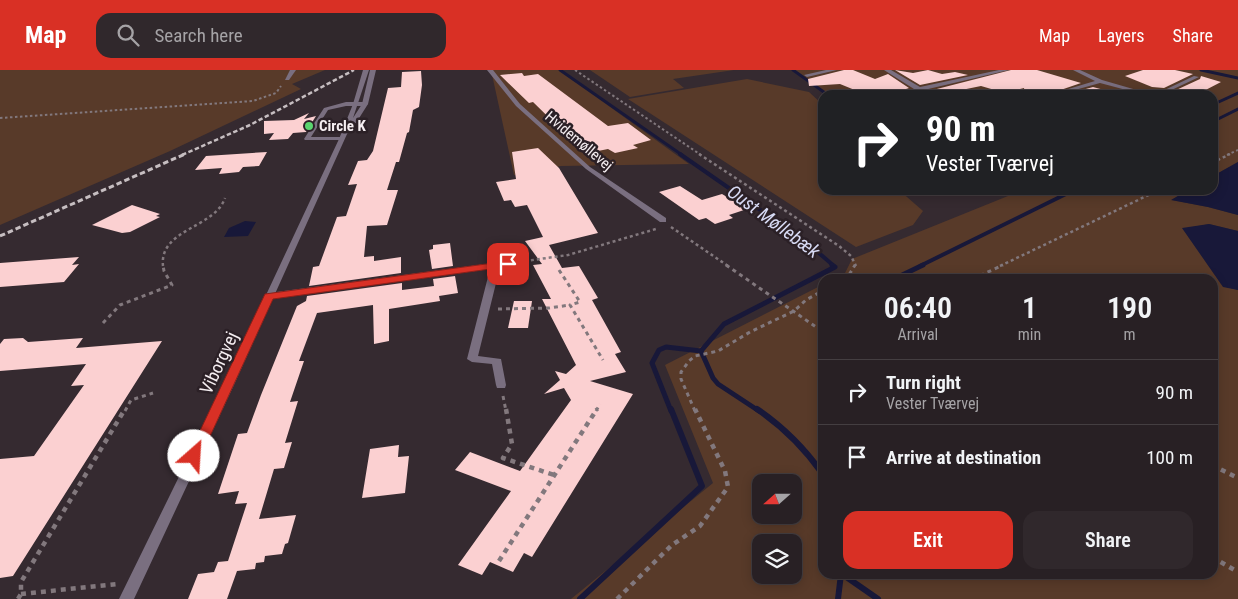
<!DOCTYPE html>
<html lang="en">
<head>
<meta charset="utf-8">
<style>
	body { margin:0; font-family:"Roboto Condensed",sans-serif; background:#30282c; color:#f1f3f6; height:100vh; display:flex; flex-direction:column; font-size:19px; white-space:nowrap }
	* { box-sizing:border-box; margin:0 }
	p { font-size:16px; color:#a5a3a6 }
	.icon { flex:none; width:28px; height:28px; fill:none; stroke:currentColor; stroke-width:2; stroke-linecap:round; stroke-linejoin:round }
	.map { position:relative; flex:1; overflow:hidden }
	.details { position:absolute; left:818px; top:204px; width:400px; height:305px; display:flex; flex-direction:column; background:#282024; border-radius:15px; box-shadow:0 2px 12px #0003,0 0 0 1px #443e41 }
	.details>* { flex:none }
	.top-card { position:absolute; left:818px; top:20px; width:400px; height:105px; border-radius:15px; box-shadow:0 2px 12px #0003,0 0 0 1px #443e41; background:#202124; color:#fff; overflow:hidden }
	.needle { width:32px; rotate:249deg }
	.tools { position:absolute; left:752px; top:404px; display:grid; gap:10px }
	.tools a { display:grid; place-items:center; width:50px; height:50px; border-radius:10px; background:#282024; box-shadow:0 2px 12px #0003,0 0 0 1px #443e41; font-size:25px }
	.pin { position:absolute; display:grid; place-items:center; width:42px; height:42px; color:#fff; margin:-21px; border-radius:10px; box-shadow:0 2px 8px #0006 }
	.me { position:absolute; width:55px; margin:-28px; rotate:26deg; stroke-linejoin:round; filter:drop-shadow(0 0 4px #0008) }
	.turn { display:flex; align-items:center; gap:18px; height:105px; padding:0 25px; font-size:22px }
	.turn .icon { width:65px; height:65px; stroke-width:2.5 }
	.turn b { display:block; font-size:35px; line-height:42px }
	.eta { display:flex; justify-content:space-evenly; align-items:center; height:85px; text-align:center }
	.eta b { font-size:30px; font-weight:600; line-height:35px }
	.action { display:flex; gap:10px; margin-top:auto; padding:10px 25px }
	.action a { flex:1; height:58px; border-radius:15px; background:#d93025; color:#fff; font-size:20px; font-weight:600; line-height:58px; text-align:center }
	.action a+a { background:#30282c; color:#f1f3f6 }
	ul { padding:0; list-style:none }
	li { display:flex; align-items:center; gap:15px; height:65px; padding:0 25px; border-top:1px solid #443e41 }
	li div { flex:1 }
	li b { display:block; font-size:19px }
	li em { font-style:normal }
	header { display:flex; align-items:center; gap:30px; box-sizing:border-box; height:70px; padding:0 25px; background:#d93025; color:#fff }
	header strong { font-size:24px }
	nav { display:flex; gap:28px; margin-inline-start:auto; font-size:18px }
	.search { width:350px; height:45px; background:#30282c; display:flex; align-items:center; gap:12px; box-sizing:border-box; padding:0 18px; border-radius:15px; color:#a5a3a6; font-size:19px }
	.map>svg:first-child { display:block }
</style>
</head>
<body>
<header>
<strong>Map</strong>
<div class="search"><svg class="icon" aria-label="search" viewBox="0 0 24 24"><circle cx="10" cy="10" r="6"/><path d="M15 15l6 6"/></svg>Search here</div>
<nav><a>Map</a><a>Layers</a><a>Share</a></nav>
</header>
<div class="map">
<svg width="1238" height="529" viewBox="0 0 1238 529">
	<rect width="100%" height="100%" fill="#352a30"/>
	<g fill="#583a29" fill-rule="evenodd">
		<polygon points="0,0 325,0 292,14 301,19 170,81 0,155"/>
		<polygon points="491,0 559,0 689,94 561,96 514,105"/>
		<polygon points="590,0 734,0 673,9 684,18 630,27"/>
		<polygon points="794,0 1238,0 1238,92 1213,106 1212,25 829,25"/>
		<polygon points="747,9 809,22 822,34 822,120 899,120 923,141 913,155 856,177 628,29"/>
		<path d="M 997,120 L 1188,120 L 1172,130 L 1208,137 L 1238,145 L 1238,161 L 1209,154 L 1183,159 L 1223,216 L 1238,220 L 1238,529 L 571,529 L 713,413 L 665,295 L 822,215 L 822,504 L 1212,504 L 1212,209 L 834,209 L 845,203 L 852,189 L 1008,126 ZM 761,412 L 794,412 L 794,445 L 761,445 ZM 761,472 L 794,472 L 794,505 L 761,505 Z"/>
	</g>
	<g fill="#181839">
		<polygon points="1238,92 1238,145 1208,137 1171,130 1188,120 1212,120 1213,106"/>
		<polygon points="245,151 256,152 248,166 224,167 229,158"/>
		<polygon points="1209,154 1238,161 1238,220 1223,217 1182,158"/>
	</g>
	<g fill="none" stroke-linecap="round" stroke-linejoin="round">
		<g stroke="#181839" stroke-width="3">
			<polyline points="560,0 682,85"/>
			<polyline points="793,0 828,25"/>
			<polyline points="1201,0 1238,8"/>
			<polyline points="1212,35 1238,23"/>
			<polyline points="1212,52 1238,39"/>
		</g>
		<g stroke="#181839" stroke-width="4">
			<polyline points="680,84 805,171 834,196"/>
			<polyline points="920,196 1074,120"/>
		</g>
		<g stroke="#181839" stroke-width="5">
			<polyline points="894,209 923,195"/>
			<polyline points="701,281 713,308 718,314 759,341"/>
			<polyline points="671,341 652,293 659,280 666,277 701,281 724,254 835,197 832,195"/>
		</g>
		<g stroke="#181839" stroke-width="6">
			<path d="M 757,339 C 782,356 805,379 822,403"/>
			<polyline points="842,504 878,529"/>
			<polyline points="580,529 702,416 671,339"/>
			<polyline points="838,529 841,504"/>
		</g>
	</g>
	<g fill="#fbd0d1">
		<polygon points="844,0 853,0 875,9 888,4 909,18 888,25 867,25 840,14 809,16 808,9"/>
		<polygon points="895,0 913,3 928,0 942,4 955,2 968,5 920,15"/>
		<polygon points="1011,0 1037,0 1081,13 1046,25 1025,25 1024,18 1005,23 981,16 937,25 934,25 929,21"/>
		<polygon points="1143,0 1175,0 1193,4 1164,18 1152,17 1125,6"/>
		<polygon points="421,1 422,15 419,37 413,40 409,62 407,63 399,92 396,92 387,120 398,120 387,155 367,156 364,187 374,186 374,191 401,187 401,203 309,216 313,197 319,196 337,147 346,146 357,114 348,115 358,91 367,90 373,81 388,18 401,17 402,2"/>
		<polygon points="522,3 524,6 538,4 608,56 628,53 651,70 633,75 638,78 615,83 608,79 593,82 586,78 581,79 533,32 529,33 500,5"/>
		<polygon points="1201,6 1221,12 1196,25 1174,21 1200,9"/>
		<polygon points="1093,17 1108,21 1108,25 1064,25"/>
		<polygon points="309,43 304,49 316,46 306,62 293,63 288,69 269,70 274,63 264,64 264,51 294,50"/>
		<polygon points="538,78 559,98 598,163 549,175 562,198 579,196 598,228 592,230 621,282 615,284 626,302 590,311 633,324 532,487 524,483 513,502 490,492 482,505 458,495 511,421 455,400 470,382 520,401 571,330 564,318 544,324 560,310 555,301 566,304 576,295 542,229 551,229 533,195 542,194 525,171 543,167 527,135 515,137 511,130 504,131 496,112 516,109 512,82"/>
		<polygon points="267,82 259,96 243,97 239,102 219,104 222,98 195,100 206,86"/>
		<polygon points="680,116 702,130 722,124 747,139 729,145 733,148 715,154 706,148 699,150 659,122"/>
		<polygon points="132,135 160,144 156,146 160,147 130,162 122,163 92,155"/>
		<polygon points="450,173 453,196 432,199 429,180 433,179 433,175"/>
		<polygon points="79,187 72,195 79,194 64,212 0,217 0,193"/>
		<polygon points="455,206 458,223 439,226 440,231 389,239 389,271 374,274 373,235 317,243 299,291 304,291 290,332 298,331 285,373 292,372 284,398 274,399 259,449 296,445 288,473 285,474 282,484 265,486 264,492 256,493 255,499 237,501 227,529 188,529 198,504 214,502 218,492 228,491 247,433 235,434 239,421 218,424 238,364 247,363 261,325 297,236 306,231 307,226 402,213 402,220 434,216 433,209"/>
		<polygon points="514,231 532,231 528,258 508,258"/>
		<polygon points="23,268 28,272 83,268 76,278 162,271 13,506 0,508 0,389 34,386 84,315 71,316 86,294 0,301 0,274 4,269"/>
		<polygon points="399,375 398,387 409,386 405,423 362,428 370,379"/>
	</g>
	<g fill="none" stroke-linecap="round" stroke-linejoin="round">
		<g stroke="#82787d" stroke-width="2" stroke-dasharray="2.5 2.5" stroke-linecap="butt">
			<polyline points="575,0 701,85"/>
			<polyline points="0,48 253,31 276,23 281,16"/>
			<polyline points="1227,85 1238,80"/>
		</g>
		<g stroke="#82787d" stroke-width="2.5" stroke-dasharray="3 3" stroke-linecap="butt">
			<polyline points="699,84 839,176 851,186 856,196"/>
			<polyline points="1212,93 1230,84"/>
			<polyline points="671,157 728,196"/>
			<polyline points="519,192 568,185 656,159"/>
			<path d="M 163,196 C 159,159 215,158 225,128"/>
			<polyline points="1000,196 1159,120"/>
		</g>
		<g stroke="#82787d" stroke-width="3" stroke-dasharray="4 4" stroke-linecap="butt">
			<polyline points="726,195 822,261"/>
			<polyline points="559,200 580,232 570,235 603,290"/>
			<polyline points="843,209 849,205 855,195"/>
			<polyline points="973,209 1003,195"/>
			<polyline points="498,239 549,238 570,235"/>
			<polyline points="103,253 120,235 172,215 164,201 163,195"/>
			<polyline points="503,326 506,341"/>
			<polyline points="125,341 131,330 153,323"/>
			<polyline points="596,341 600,334"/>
			<polyline points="695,341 681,309 681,302 689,291 695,286 718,281 750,262 794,241 806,230 822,221"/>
		</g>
		<g stroke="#82787d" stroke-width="4.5" stroke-dasharray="5 5" stroke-linecap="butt">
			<polyline points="506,339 512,374 503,388 554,405"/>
			<polyline points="1212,395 1238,408"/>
			<polyline points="1212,487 1238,502"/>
			<polyline points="499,491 597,339"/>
			<polyline points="21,524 117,514"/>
			<polyline points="18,529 21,524 21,512 125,339"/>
			<polyline points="617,529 672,475 700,456 728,417 725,401 695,339"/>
		</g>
		<g fill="#7a6f80" fill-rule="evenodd">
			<polygon points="290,0 296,0 289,10 285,10"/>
			<polygon points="826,0 837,0 807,7 804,5"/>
			<polygon points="884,0 891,0 920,17 999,0 1009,0 924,20 932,25 925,25 918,21 901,25 890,25 914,19"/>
			<polygon points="1073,0 1080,0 1102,10 1154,25 1194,6 1199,7 1161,25 1145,25 1100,13 1057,25 1048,25 1095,11"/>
			<polygon points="346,32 365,32 368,34 365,36 346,36 328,40 311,67 342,67 344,68 344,70 305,70 304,69 324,38"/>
		</g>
		<g fill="#7a6f80" fill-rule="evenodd">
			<polygon points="487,0 493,0 520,34 590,97 666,148 666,152 660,152 586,99 516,36"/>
			<polygon points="508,191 512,194 511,196 499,198 499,201 478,286 501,289 506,315 505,318 497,318 496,315 492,294 472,292 467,289 490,199 269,229 264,226 269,223"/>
		</g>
		<polygon fill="#7a6f80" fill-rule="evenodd" points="363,0 369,0 353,48 362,34 370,0 376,0 368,34 356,53 352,53 233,317 134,529 119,529 223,317 339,69 353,34"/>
		<polyline stroke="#c6bec1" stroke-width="2.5" stroke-dasharray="4.5 2.5" stroke-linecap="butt" points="182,85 250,55 354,0"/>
		<polyline stroke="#c6bec1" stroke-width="3" stroke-dasharray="5.5 3" stroke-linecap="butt" points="0,166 185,84"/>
	</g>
	<polygon fill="#d93025" stroke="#8d1f18" points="508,191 512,192 512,196 273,229 201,386 199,390 194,391 190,390 188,386 265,224"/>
	<circle fill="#5ad56f" stroke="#2b2026" stroke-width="2" cx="309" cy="56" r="5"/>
	<g text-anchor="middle" stroke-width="5" stroke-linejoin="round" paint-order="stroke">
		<g font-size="15" font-weight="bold" fill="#f5eef1" stroke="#2b2026" text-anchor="start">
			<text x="319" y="61">Circle K</text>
		</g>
		<g font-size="15" fill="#f5eef1" stroke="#2b2026">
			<text transform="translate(579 71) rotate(40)" y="5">Hvidemøllevej</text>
		</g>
		<g font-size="18" fill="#f5eef1" stroke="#2b2026">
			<text transform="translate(219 293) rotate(-65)" y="6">Viborgvej</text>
		</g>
		<g font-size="19" font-style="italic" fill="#d7daf4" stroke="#2b2026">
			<text transform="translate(774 151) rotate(36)" y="7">Oust Møllebæk</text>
		</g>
	</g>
</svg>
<div class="tools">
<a><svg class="needle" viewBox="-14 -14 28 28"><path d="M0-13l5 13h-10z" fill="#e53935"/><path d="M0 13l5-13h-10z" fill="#a5a3a6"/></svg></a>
<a><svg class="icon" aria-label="layers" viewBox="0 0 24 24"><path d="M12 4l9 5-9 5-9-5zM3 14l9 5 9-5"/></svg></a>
</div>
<div class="pin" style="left:508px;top:194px;background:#d93025"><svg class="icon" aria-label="arrive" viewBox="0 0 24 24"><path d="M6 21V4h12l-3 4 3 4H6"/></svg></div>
<svg class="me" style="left:194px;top:386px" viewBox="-20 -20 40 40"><circle r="19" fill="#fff"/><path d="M0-13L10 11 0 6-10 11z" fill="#d93025"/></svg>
<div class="top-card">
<div class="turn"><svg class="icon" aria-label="right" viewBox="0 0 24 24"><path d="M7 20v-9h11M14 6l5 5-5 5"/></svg><div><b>90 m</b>Vester Tværvej</div></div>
</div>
<section class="details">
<div class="eta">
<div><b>06:40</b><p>Arrival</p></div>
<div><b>1</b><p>min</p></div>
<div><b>190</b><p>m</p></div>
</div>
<ul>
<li><svg class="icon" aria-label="right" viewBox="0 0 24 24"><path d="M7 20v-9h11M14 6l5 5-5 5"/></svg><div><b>Turn right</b><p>Vester Tværvej</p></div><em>90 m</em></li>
<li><svg class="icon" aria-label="arrive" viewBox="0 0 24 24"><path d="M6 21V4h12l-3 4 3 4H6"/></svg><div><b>Arrive at destination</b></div><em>100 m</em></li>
</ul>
<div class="action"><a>Exit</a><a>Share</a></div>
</section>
</div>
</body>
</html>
